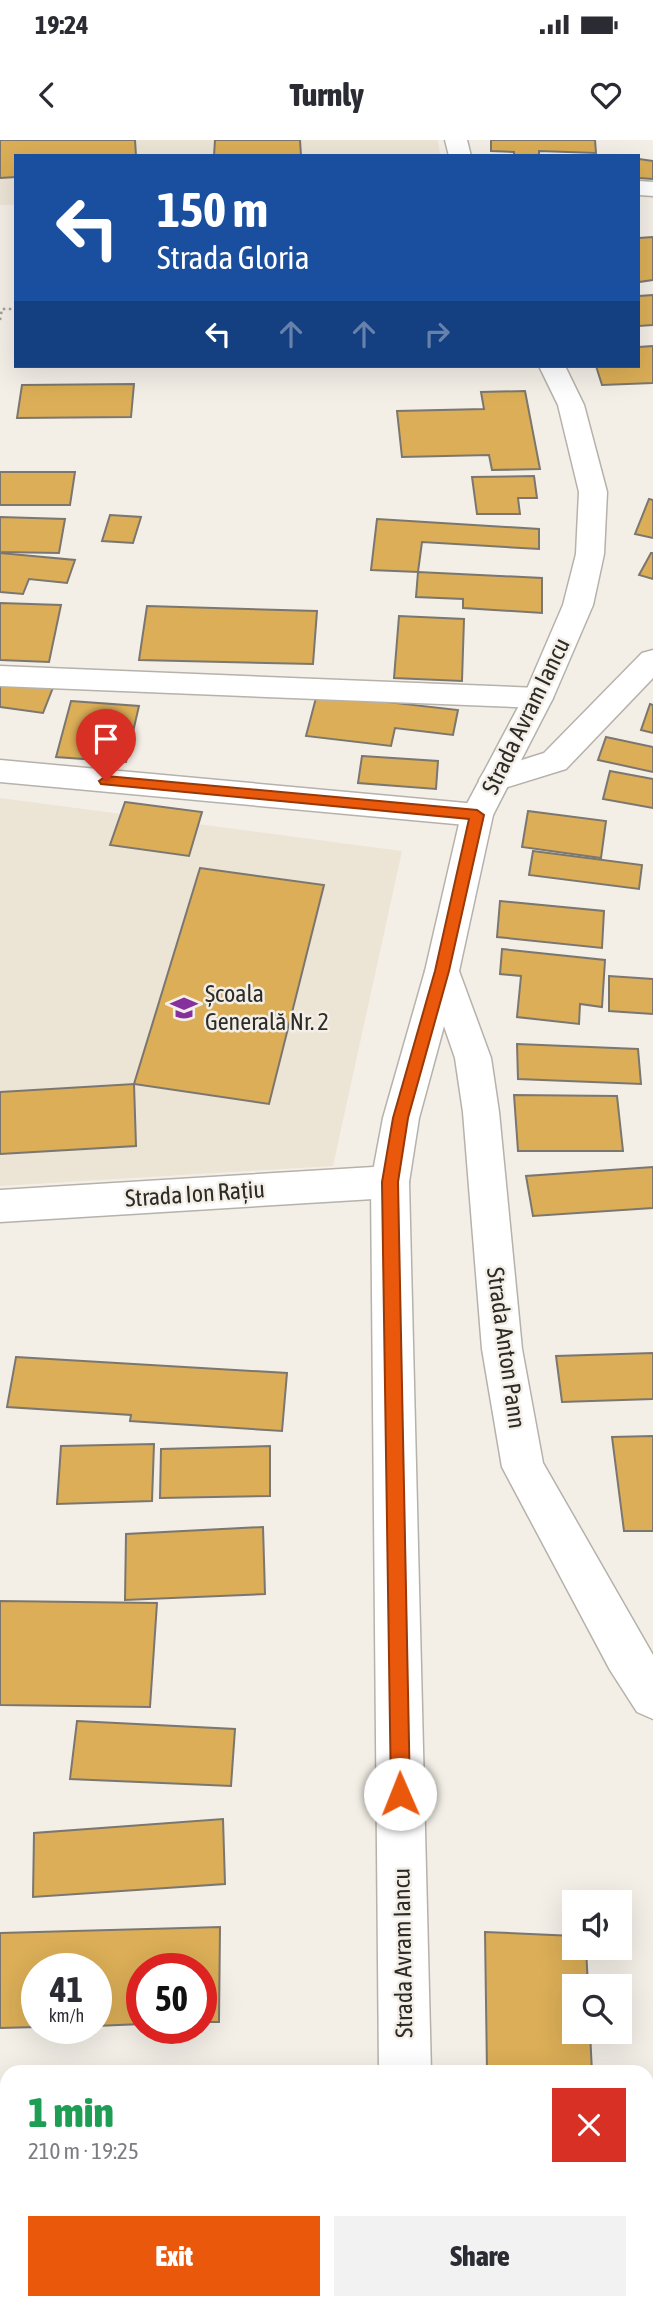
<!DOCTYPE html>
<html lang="en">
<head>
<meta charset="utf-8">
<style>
	body { margin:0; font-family:"Asap Condensed",sans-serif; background:#f2f2f3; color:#2b2b33; height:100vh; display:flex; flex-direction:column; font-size:26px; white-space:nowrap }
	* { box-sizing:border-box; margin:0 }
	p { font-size:23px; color:#7c7c81 }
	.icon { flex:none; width:38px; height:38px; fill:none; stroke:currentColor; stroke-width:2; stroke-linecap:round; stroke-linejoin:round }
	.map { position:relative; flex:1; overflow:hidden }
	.panel { position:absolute; left:0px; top:1925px; width:654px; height:245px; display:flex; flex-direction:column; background:#fff; border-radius:21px 21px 0 0; box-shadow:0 7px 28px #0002 }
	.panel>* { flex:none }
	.banner { position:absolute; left:14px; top:14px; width:626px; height:214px; border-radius:0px; box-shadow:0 7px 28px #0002; background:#1a4fa0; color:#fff; overflow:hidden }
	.tools { position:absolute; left:562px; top:1750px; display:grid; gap:14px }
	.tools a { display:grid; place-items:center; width:70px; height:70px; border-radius:0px; background:#fff; box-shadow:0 7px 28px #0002; font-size:35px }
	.speed { position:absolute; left:21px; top:1813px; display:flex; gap:14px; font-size:35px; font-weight:700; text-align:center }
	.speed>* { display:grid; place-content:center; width:91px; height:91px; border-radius:50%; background:#fff; box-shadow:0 7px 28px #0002; line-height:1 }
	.speed small { font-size:18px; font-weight:400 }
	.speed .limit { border:10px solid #d22; background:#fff; color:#111 }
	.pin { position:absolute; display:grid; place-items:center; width:60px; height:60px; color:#fff; margin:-72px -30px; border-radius:50% 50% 50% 0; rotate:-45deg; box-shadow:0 0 7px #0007 }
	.pin .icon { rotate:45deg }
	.me { position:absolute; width:77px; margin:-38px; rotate:359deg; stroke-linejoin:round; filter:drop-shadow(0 0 5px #0008) }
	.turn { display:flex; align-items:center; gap:24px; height:147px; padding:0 28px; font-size:32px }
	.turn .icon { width:91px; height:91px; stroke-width:2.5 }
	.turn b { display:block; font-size:49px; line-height:60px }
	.lanes { display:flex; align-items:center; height:66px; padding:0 28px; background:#0003; justify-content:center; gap:35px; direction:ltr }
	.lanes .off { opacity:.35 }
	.round { display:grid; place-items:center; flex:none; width:74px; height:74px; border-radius:0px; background:#f2f2f3 }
	.head { display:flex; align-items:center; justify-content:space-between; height:119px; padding:0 28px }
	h1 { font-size:42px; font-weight:800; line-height:52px; color:#1e9e55 }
	.action { display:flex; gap:14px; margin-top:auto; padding:14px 28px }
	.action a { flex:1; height:80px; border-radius:0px; background:#ea580c; color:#fff; font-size:28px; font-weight:800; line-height:80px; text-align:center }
	.action a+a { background:#f2f2f3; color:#2b2b33 }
	.status { display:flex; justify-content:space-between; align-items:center; height:49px; padding:0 35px; background:#fff; direction:ltr }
	.status svg { height:19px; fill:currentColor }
	header { display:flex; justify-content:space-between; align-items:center; height:91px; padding:0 28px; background:#fff; font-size:32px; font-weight:800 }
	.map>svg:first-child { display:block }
</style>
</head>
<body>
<div class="status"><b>19:24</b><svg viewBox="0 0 49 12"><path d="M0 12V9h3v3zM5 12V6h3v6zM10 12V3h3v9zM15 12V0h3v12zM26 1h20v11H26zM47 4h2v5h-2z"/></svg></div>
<header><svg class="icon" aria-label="back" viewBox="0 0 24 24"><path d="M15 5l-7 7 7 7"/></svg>Turnly<svg class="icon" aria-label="heart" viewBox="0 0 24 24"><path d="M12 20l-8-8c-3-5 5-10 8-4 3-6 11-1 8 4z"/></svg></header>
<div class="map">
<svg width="653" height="2170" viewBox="0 0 653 2170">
	<rect width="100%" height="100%" fill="#f3efe7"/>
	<g fill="#ece4d5">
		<polygon points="0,0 438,0 440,16 16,16 16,65 0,65"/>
		<polygon points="0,658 402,711 333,1026 0,1046"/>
	</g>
	<g fill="#dbae57" stroke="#7b7770" stroke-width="2">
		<polygon points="0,0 135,0 136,16 16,16 16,37 0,38"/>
		<polygon points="215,0 300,0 301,16 214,16"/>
		<polygon points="491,0 595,0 596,13 539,11 539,16 514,16 514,12 491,11"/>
		<polygon points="639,19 653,21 653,39 639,38"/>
		<polygon points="653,97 653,140 639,142 639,98"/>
		<polygon points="653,155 653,185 639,186 639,156"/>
		<polygon points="653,206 653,243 602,245 596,226 639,226 639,207"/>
		<polygon points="134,244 131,277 17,278 22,245"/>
		<polygon points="525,251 540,329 492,330 489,315 402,317 397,271 484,269 481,252"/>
		<polygon points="0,332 75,332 70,365 0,365"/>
		<polygon points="534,336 537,358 518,358 520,374 477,374 472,337"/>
		<polygon points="649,359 653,360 653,398 635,394"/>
		<polygon points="110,375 141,377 133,403 102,401"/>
		<polygon points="0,377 65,379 59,413 0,412"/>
		<polygon points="377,379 539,389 539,409 422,402 418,432 371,430"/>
		<polygon points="0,413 75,420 67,443 29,439 23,454 0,452"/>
		<polygon points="651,413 653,413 653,439 639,435"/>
		<polygon points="418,432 542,438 542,473 463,468 463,459 416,457"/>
		<polygon points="0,463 61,465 49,522 0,520"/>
		<polygon points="147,466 317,471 313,524 139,520"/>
		<polygon points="399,476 464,479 462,541 394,538"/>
		<polygon points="0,539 54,545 43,573 0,567"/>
		<polygon points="317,554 458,570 453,595 395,588 391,606 306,596"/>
		<polygon points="71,561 139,566 126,622 56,617"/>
		<polygon points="650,564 653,565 653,593 641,590"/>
		<polygon points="606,597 653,607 653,632 598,620"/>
		<polygon points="362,616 438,621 436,649 358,643"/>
		<polygon points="610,631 653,639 653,668 603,659"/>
		<polygon points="125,662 202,672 189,716 110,705"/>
		<polygon points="528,671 606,681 601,718 522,707"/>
		<polygon points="533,711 642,725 639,749 529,735"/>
		<polygon points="200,728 324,745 269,964 134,944"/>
		<polygon points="500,761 604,771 602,808 497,797"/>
		<polygon points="502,809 605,820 602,867 580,864 579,884 517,877 521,836 500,834"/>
		<polygon points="609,836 653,839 653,874 609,871"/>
		<polygon points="517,904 638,909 641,944 518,939"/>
		<polygon points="134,944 136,1006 0,1014 0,952"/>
		<polygon points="514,955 617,956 623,1011 518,1011"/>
		<polygon points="653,1027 653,1068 533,1076 526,1036"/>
		<polygon points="653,1213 653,1259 562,1262 556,1216"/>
		<polygon points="16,1217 287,1233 282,1291 130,1281 131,1275 7,1267"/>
		<polygon points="653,1296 653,1391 624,1391 612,1297"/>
		<polygon points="154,1304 152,1361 57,1364 61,1306"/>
		<polygon points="270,1306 270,1356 160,1358 161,1309"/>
		<polygon points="263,1387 265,1454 125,1460 126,1394"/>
		<polygon points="0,1461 157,1463 150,1567 0,1565"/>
		<polygon points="77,1581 235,1589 231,1646 70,1639"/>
		<polygon points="223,1679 225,1744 33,1757 34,1693"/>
		<polygon points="220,1787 219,1882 201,1882 201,1829 142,1829 142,1884 96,1886 96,1829 37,1829 37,1887 0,1888 0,1793"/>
		<polygon points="485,1792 574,1796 574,1808 586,1808 588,1846 574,1846 574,1892 590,1892 592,1932 487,1932"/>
		<polygon points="648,2018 653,2018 653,2170 470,2170 470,2163 648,2163"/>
	</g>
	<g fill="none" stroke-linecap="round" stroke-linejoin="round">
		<defs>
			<g id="minor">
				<polygon points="639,41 653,42 653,56 639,55"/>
				<polygon points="653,510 653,538 566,629 495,651 484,648 479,640 484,632 544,613 642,513"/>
				<polygon points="0,526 538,548 549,551 553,558 549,565 538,568 0,546"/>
				<polygon points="0,620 477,664 488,667 493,675 488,683 477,686 0,642"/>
				<polygon points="442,818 454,822 459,831 491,918 499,972 522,1209 543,1323 653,1515 653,1579 637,1572 610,1530 502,1327 482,1209 463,972 455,918 425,831 430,822"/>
				<polygon points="390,1026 403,1031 409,1042 403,1053 390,1058 0,1082 0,1050"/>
			</g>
			<g id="major">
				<polygon points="445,0 467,0 471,16 449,16"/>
				<polygon points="539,226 565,226 584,265 607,352 604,414 593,465 553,558 493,675 459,831 419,978 409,1042 431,1932 379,1932 371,1042 383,978 425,831 461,675 523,558 563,465 576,414 579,352 558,265"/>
				<rect x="382" y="2163" width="54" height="7"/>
			</g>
		</defs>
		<use href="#minor" stroke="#b6b2ab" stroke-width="3"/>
		<use href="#major" stroke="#b6b2ab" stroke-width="3"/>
		<polyline stroke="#a09d97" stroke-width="2.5" stroke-dasharray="2.5 3.5" stroke-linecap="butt" points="0,180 2,169 16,169"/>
		<use href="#minor" fill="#fff" fill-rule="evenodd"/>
		<use href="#major" fill="#fff" fill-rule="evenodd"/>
	</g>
	<polygon fill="#ea580c" stroke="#983908" stroke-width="2" points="106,636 477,670 484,675 449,831 408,978 398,1042 410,1654 407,1661 400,1664 394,1661 391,1654 382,1042 393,978 435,831 469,679 101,644 99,641"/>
	<defs>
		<symbol id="school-bare" viewBox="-9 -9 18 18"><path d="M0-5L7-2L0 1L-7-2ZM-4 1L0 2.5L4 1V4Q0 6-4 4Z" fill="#86309e" stroke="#f3efe7" stroke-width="2.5" paint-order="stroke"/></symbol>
	</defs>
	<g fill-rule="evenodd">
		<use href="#school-bare" x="165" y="849" width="38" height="38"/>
	</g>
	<g text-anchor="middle" stroke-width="5" stroke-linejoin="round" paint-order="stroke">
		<g font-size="24" fill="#2d2b28" stroke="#f3efe7">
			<text transform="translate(526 576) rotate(-64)" y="8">Strada Avram Iancu</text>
			<text transform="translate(195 1054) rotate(-4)" y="8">Strada Ion Rațiu</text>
			<text transform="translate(506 1208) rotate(82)" y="8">Strada Anton Pann</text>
			<text transform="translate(403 1813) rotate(-91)" y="8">Strada Avram Iancu</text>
		</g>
		<g font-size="24" fill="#2d2b28" stroke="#f3efe7" text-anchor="start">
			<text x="205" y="862">Școala<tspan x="205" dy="28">Generală Nr. 2</tspan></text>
		</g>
	</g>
</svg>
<div class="tools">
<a><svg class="icon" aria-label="sound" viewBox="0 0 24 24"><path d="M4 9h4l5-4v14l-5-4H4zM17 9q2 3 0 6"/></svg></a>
<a><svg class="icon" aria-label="search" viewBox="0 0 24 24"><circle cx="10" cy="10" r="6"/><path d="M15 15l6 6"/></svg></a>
</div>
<div class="speed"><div>41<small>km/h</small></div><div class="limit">50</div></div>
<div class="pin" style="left:106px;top:641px;background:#d93025"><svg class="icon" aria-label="arrive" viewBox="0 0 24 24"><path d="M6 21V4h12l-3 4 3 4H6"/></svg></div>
<svg class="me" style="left:400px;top:1654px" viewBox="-20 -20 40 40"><circle r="19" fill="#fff"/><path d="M0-13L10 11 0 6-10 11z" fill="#ea580c"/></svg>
<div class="banner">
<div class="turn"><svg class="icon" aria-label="left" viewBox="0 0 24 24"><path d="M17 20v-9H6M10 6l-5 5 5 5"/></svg><div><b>150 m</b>Strada Gloria</div></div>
<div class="lanes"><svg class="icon" aria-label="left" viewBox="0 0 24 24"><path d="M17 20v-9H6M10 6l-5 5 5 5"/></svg><svg class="icon off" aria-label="ahead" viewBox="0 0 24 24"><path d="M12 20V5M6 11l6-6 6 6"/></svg><svg class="icon off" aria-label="ahead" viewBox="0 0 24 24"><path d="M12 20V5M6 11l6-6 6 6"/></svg><svg class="icon off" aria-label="right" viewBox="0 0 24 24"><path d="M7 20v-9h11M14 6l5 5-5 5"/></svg></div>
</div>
<section class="panel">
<div class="head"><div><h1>1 min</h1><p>210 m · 19:25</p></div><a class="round" style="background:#d93025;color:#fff"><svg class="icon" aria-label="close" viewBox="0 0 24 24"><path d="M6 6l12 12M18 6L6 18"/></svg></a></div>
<div class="action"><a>Exit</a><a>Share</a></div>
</section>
</div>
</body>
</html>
